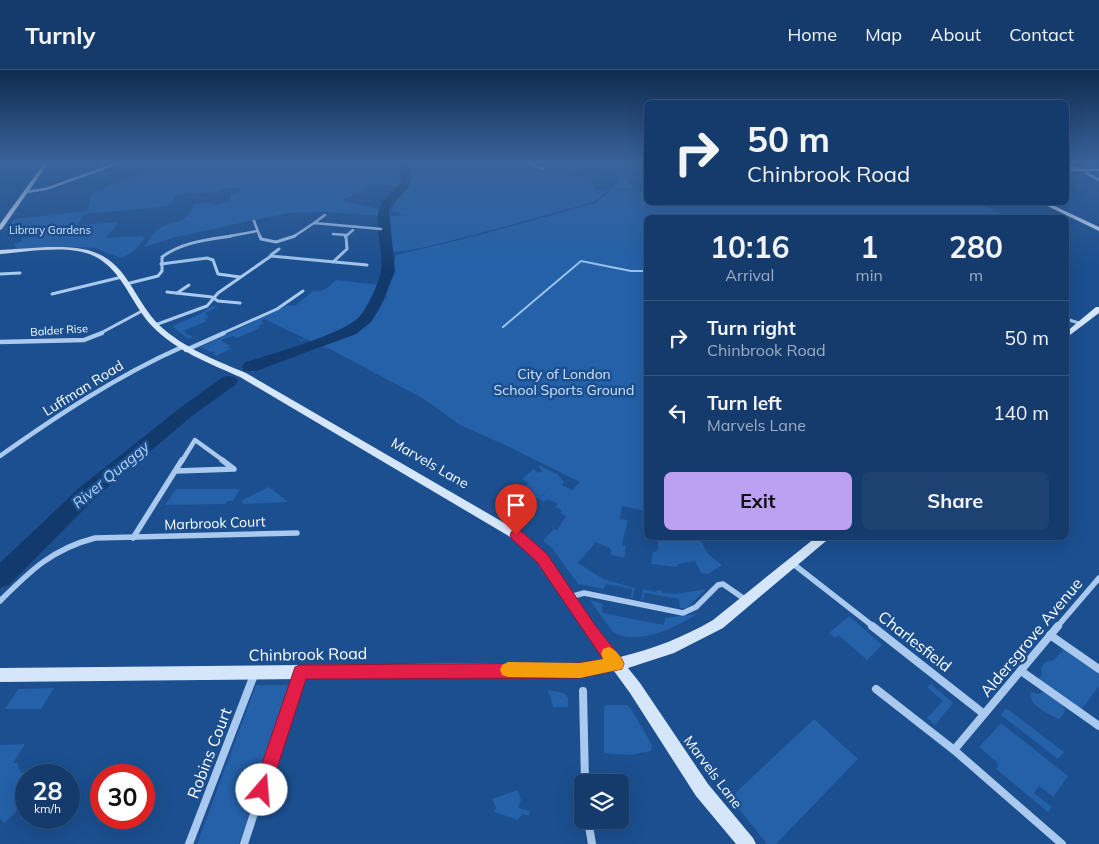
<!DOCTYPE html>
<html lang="en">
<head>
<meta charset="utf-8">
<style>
	body { margin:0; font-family:Mulish,sans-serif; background:#1d4271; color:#f1f3f6; height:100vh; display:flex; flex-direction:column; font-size:19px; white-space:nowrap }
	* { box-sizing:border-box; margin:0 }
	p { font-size:16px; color:#9dadc1 }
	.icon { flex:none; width:28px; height:28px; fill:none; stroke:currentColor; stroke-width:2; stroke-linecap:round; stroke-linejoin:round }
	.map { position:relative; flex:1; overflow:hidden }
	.drawer { position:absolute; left:644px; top:145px; width:425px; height:325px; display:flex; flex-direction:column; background:#143b6b; border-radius:8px; box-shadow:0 5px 20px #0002,0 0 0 1px #33557e }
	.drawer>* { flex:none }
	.top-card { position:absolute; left:644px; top:30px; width:425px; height:105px; border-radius:8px; box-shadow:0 5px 20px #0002,0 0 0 1px #33557e; background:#143b6b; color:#f1f3f6; overflow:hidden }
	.tools { position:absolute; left:574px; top:704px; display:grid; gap:10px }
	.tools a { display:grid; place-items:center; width:55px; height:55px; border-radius:8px; background:#143b6b; box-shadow:0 5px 20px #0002,0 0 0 1px #33557e; font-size:25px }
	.speed { position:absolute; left:15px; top:694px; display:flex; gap:10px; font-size:25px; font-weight:700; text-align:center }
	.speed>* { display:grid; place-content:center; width:65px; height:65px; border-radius:50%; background:#143b6b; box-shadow:0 5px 20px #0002,0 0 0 1px #33557e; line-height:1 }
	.speed small { font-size:12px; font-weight:400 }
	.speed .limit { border:8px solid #d22; background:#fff; color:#111 }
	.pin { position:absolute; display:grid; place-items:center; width:42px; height:42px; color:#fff; margin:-51px -21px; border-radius:50% 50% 50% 0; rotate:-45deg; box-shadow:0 0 5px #0007 }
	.pin .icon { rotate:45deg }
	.me { position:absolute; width:55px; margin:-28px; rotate:18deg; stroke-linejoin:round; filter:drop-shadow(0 0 4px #0008) }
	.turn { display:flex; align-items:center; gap:18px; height:105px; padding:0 20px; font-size:22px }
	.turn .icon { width:65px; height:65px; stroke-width:2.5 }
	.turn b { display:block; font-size:35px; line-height:42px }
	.eta { display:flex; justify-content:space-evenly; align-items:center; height:85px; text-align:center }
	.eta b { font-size:30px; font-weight:700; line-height:35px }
	.action { display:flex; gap:10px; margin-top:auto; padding:10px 20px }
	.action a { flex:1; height:58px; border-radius:8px; background:#bca0f2; color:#111; font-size:20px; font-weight:700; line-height:58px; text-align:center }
	.action a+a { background:#1d4271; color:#f1f3f6 }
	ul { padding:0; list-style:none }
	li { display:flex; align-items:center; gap:15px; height:75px; padding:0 20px; border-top:1px solid #33557e }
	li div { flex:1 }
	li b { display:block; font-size:19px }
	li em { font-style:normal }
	header { display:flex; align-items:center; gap:30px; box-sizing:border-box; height:70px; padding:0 25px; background:#143b6b; border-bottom:1px solid #33557e }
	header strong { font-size:24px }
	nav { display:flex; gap:28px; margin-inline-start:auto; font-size:18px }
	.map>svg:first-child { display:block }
</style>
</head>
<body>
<header>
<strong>Turnly</strong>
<nav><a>Home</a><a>Map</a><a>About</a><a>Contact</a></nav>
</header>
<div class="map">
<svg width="1099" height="774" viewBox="0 0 1099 774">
	<rect width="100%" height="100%" fill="#1b4f8f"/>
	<g fill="#2461a8" fill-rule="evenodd">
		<path d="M 171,92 L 608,92 L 570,101 L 573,106 L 603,103 L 590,109 L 596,120 L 608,120 L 593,132 C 549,144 505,157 461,168 C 438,174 414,181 389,182 L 384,141 L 380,146 L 322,142 L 288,143 L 176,167 L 144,177 C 150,170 152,162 160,158 C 172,150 191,154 193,134 L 212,132 L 212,135 L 230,132 L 231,124 L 240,122 L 239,118 L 218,119 L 218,121 L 193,124 L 193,122 L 177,125 L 171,134 L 162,137 L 85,144 L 77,155 L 119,152 L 106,168 L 145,166 C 140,176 132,184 121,188 L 95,178 L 82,177 L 14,179 L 16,177 L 14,174 L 22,171 L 20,169 L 35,166 L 28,164 L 31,163 C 22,158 15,159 5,160 L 14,149 L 87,141 L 92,124 L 101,119 ZM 374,113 L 406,119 L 397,127 L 392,141 L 406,145 L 392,146 L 384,140 L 342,131 Z"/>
		<polygon points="640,92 646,92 646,132 977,132 1008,147 646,148 646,441 622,436 620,449 628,450 622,473 623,476 626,476 624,488 610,484 612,482 610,478 596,472 578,493 603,509 635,518 633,528 631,528 632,519 606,514 604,519 578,514 552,478 543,471 554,459 557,460 566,446 560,443 562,440 555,437 558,434 547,429 544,432 539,429 542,426 546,425 543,425 554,414 538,429 522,421 530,411 528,413 522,409 534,399 538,403 542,401 538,395 557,404 564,412 562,415 572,420 580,412 505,375 460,355 424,329 328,278 322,277 252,302 249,299 353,262 368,250 371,250 386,227 396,185 480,165 596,133 613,119 642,122"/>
		<polygon points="633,94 632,106 629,113 636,120 612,118 618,112 618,103 627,100"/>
		<path d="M 336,210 L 380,215 C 373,253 347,261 315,273 L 306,269 L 301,271 L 297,268 L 302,270 L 304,268 L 264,249 L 261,251 L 264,253 L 258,256 L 260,258 L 237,268 L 233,266 L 220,270 L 230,276 L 226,278 L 232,278 L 216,286 L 213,284 L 215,282 L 212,283 L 215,281 L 210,282 L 205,279 L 215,274 L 204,279 L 201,277 L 288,235 L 295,236 L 313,221 C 324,222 328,217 336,210 Z"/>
		<polygon points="213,236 218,237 205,243 209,247 204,250 207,251 183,261 186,261 185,263 193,267 188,269 172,256 198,245"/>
		<polygon points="269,417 288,432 243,434 242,430"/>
		<polygon points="176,419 238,419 239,420 233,431 227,431 226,434 165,435"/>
		<polygon points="658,468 699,468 708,484 722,495 708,504 701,503 695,491 677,494 678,497 651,494 653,482 656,482 658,479"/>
		<polygon points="643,519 656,522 657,520 662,521 662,523 677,524 706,519 687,538 680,538 679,529 645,523 643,530 641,530"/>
		<path d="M 590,530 L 603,534 L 602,543 L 664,555 L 665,548 L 697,544 C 677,557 634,578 612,561 Z"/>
		<polygon points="849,546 882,575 867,590 838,565 835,568 829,563"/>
		<polygon points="1064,579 1099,603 1099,616 1081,640 1038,609 1042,605 1041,599 1045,592 1054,590"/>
		<polygon points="931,614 953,633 935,655 927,648 943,631 927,617"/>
		<polygon points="256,615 291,615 239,774 197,774"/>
		<polygon points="54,618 41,639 5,639 18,619"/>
		<polygon points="548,620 564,623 568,628 568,637 553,637"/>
		<path d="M 1031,622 L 1037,624 L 1044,622 L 1061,634 L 1065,639 L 1064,643 L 1059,649 C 1049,644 1027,635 1031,622 Z"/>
		<polygon points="607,635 627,635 631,639 652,675 651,681 630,685 604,683 604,636"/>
		<polygon points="1006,638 1064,682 1058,689 1001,645"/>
		<polygon points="814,649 858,689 776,774 767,774 730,728"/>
		<polygon points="1001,653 1068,706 1053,727 1039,716 1034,723 1052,737 1048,742 996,699 999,694 979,677"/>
		<path d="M 25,674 L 13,693 L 18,693 L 19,699 L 22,703 L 34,697 L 41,702 L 39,705 L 26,705 C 26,731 24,736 4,753 L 0,748 L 0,675 Z"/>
		<polygon points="518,720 521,730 518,738 530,741 529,746 522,744 518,750 494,742 496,738 492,729"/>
	</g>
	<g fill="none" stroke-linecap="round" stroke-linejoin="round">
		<g stroke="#9cc4f0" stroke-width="2">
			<polyline points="524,92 543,99"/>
			<polyline points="379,224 383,226"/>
			<polyline points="503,257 581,191 631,201 646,201"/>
		</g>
		<g fill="#123a6d" fill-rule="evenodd">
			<path d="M 404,92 L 413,92 L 408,99 L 412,106 C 409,123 397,126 389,140 L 395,201 L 381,236 L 371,252 L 356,264 L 256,301 L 244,301 L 242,297 L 244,293 C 270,284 345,264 360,246 C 367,238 380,211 381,201 C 384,184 374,155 379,140 C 383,125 399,121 402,106 L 398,99 Z"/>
			<polygon points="229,306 235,307 238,311 235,315 192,346 95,428 9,515 0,518 0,493 79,418 180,338 223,307"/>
		</g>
		<g stroke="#a9c9ee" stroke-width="2.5">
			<polyline points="1066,96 1078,99"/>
			<polyline points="1086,103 1099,110"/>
			<polyline points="26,122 46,119 121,92"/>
			<polyline points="254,151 260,167"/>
			<polyline points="314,153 325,145"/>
			<polyline points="333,164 347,165"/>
			<polyline points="225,167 257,161"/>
			<polyline points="293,167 314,153 381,159"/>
			<polyline points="345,167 353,160"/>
		</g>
		<g stroke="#a9c9ee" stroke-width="3">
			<polyline points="260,166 261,169 276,172 295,166"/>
			<polyline points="271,185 279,179"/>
			<polyline points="333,192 347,179 346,166"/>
			<polyline points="161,194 207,188 213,190 218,204 240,207"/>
			<polyline points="0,204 20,203"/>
			<path d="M 126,214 L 158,206 L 162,201 L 162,187 C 182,172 207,170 231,166"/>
			<polyline points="167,222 212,227 218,231 240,233"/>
			<polyline points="177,223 189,215"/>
			<polyline points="52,224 122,207"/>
			<polyline points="1066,249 1082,254"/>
			<polyline points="155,255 207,236 218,223 271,186 367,195"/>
			<polyline points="99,264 142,241"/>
			<polyline points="221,264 277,239 303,221"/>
		</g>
		<g stroke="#a9c9ee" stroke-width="4.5">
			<polyline points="0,272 84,270 102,263"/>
			<polyline points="186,280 224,263"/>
			<path d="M 0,386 C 58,345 117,306 182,277"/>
			<polyline points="182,391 195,370 224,391"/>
		</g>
		<g stroke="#a9c9ee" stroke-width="5.5">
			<polyline points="176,401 234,399 222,390"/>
			<polyline points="133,468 182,390"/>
			<polyline points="792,493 874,557"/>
			<polyline points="570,527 584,523 683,543 696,537 718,515 723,514 746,530"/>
			<path d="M 0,531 C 30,501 52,479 95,468 L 297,463"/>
			<polyline points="1057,557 1099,508"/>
		</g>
		<g stroke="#a9c9ee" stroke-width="8">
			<polyline points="872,556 984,644"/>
			<polyline points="1058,556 954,680 1062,774"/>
			<polyline points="1050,565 1099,599"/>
			<polyline points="1021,601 1099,656"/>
			<polyline points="876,619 954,680"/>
			<polyline points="583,621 585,712"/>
			<polyline points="588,750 592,774"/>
			<polyline points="189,774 254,605"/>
			<polyline points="244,774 300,603"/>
		</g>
		<g fill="#d6e6fa" fill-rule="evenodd">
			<polygon points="45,92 49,92 2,159 0,160 0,154"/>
			<polygon points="1072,99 1099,99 1099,101 1070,101"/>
			<polygon points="1039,132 1046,132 1099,157 1099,161"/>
			<path d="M 48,177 C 89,176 110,181 132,217 C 140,230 148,244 159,255 C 184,278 215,290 246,303 L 520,462 L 542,481 L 597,558 L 620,587 C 653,579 684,567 713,550 L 815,468 L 827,468 L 826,471 L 723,558 L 674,583 L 628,598 L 640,613 L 708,714 L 753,768 L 756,774 L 736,774 L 696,726 L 630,623 L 614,601 L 572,608 L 508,607 L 0,612 L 0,598 L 508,593 L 572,595 L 605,590 L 534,487 L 512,468 L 240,307 C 209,293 176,281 152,256 C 131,234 123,200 94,186 C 69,174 28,182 0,184 L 0,180 Z"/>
			<polygon points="1096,237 1099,237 1099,243 1066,268 1066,262"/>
		</g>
	</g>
	<linearGradient id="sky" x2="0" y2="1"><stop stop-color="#0f2b4f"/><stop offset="0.46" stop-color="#39639b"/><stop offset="1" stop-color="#39639b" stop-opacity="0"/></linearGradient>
	<rect width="1099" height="200" fill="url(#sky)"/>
	<polygon fill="#e11d48" stroke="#92132f" points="516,460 521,461 547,484 597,558 622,589 624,594 622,599 580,608 306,609 268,726 262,729 255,726 253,720 295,597 300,595 580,593 603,589 537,492 512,469 510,465 512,461"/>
	<path fill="#f59e0b" d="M 609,577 C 616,580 621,586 624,594 L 622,599 L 580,608 L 508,607 L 502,605 L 500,600 L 502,595 L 508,592 L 580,593 L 603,589 L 601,584 L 603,579 Z"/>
	<g text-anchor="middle" stroke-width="5" stroke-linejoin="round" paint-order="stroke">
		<g font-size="11" fill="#cfe3fa" stroke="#1b4f8f">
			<text x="50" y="164">Library Gardens</text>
		</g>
		<g font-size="11" fill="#fff" stroke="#1b4f8f">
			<text transform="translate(59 260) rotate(-4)" y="4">Balder Rise</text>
		</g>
		<g font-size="14" fill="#cfe3fa" stroke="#1b4f8f">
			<text x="564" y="309">City of London<tspan x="564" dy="16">School Sports Ground</tspan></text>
		</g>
		<g font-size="14" fill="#fff" stroke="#1b4f8f">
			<text transform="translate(83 318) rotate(-32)" y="5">Luffman Road</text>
			<text transform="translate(430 393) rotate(30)" y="5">Marvels Lane</text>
			<text transform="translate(215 453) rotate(-2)" y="5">Marbrook Court</text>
			<text transform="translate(713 702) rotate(53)" y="5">Marvels Lane</text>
		</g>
		<g font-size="15" font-style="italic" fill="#b5d3f5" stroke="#1b4f8f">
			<text transform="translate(111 405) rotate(-40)" y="5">River Quaggy</text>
		</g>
		<g font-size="16" fill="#fff" stroke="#1b4f8f">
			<text transform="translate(1031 567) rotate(-50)" y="6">Aldersgrove Avenue</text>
			<text transform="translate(915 571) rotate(38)" y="6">Charlesfield</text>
			<text transform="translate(308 584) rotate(-1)" y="6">Chinbrook Road</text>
			<text transform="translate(209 683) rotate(-69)" y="6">Robins Court</text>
		</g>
	</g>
</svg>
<div class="tools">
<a><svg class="icon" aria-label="layers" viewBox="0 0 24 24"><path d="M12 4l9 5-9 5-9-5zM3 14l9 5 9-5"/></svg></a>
</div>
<div class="speed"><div>28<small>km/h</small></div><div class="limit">30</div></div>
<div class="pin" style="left:516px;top:465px;background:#d93025"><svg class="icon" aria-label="arrive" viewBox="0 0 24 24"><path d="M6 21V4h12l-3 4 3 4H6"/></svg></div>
<svg class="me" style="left:262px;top:720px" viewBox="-20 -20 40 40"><circle r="19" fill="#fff"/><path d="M0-13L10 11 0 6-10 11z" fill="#e11d48"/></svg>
<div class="top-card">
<div class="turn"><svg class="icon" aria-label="right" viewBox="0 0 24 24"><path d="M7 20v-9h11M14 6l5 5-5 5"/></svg><div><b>50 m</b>Chinbrook Road</div></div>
</div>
<section class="drawer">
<div class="eta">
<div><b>10:16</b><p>Arrival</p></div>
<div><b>1</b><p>min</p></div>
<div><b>280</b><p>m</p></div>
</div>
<ul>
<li><svg class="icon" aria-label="right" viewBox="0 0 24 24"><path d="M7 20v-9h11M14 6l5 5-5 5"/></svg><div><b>Turn right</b><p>Chinbrook Road</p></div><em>50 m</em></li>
<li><svg class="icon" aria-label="left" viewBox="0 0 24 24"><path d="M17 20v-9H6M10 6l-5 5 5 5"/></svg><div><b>Turn left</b><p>Marvels Lane</p></div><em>140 m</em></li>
</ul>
<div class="action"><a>Exit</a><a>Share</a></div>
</section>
</div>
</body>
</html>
